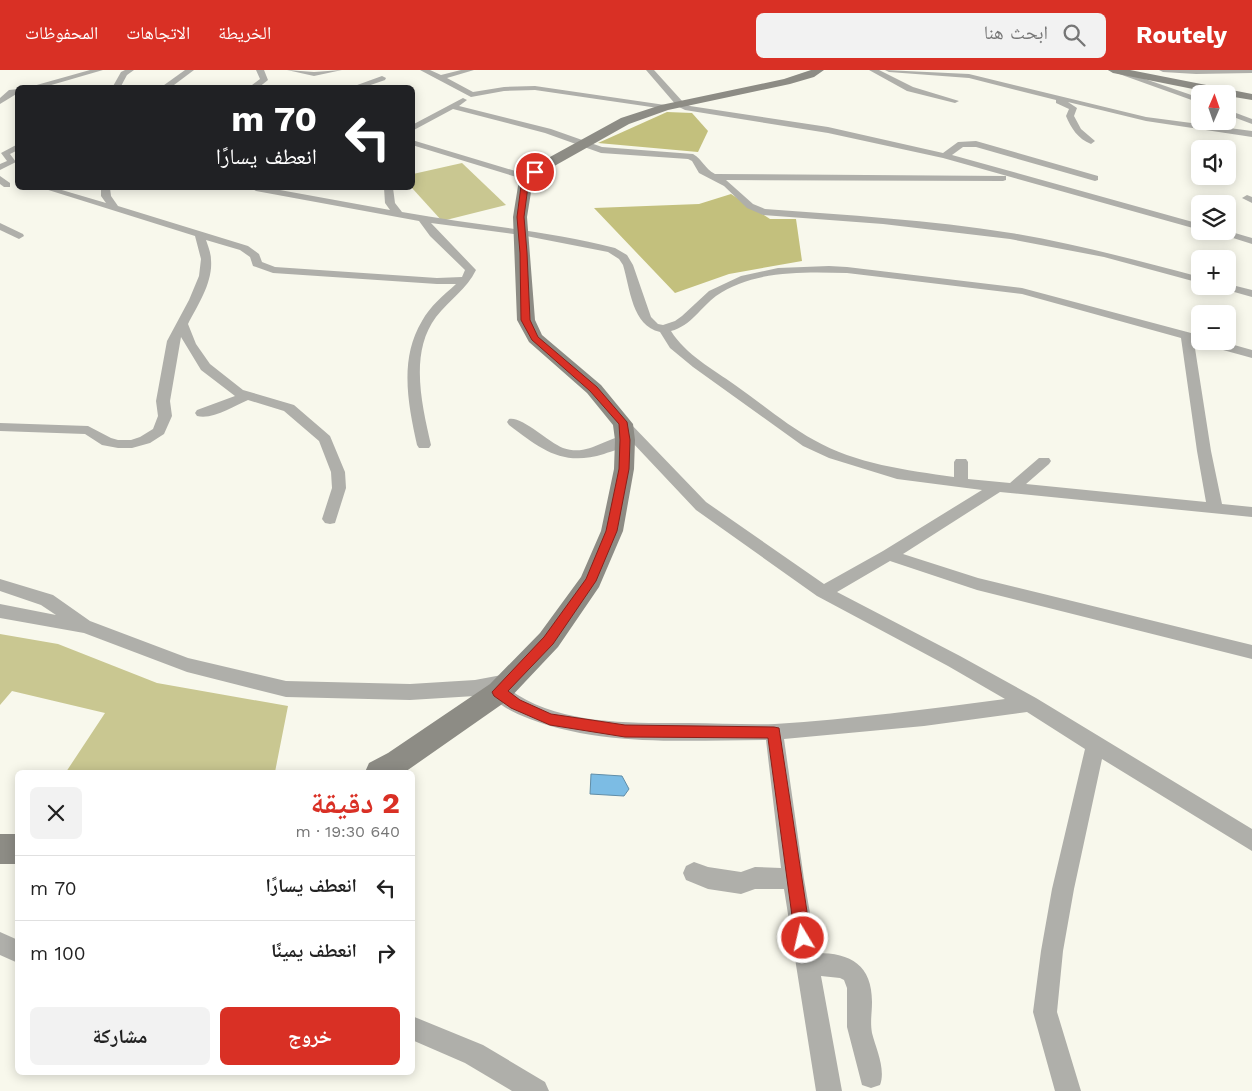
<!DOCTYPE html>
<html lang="ar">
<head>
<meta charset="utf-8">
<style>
	body { margin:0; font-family:"Work Sans","Noto Naskh Arabic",sans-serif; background:#f2f2f2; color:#222; direction:rtl; height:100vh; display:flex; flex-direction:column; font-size:19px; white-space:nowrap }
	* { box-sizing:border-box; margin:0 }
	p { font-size:16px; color:#767676 }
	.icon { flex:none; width:28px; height:28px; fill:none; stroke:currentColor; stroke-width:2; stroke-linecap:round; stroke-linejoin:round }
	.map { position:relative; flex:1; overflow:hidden; direction:ltr }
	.panel { position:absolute; left:15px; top:700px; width:400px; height:305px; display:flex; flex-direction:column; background:#fff; border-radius:8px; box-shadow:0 2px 12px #0003; direction:rtl }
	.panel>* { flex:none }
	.hud { position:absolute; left:15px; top:15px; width:400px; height:105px; border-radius:8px; box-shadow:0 2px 12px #0003; direction:rtl; background:#202124; color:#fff; overflow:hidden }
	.needle { width:32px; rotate:2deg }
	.controls { position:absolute; left:1191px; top:15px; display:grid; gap:10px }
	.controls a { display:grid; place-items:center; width:45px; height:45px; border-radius:8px; background:#fff; box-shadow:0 2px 12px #0003; font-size:25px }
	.pin { position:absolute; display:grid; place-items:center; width:42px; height:42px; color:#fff; margin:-21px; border:2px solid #fff; border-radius:50%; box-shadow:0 1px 5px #0007 }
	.me { position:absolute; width:55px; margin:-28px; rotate:351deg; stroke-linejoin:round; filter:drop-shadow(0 0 4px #0008) }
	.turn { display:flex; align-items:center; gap:18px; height:105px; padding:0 15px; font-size:22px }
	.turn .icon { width:65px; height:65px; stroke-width:2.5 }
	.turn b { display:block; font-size:35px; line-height:42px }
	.round { display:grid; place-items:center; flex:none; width:52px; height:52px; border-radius:8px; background:#f2f2f2 }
	.overview { display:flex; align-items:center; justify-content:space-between; height:85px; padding:0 15px }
	h1 { font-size:30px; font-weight:700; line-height:38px; color:#d93025 }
	.action { display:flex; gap:10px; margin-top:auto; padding:10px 15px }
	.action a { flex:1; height:58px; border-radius:8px; background:#d93025; color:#fff; font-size:20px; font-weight:700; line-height:58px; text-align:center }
	.action a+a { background:#f2f2f2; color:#222 }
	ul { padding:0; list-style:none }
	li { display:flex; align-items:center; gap:15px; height:65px; padding:0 15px; border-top:1px solid #e0e0e0 }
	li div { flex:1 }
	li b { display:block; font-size:19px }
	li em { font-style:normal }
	header { display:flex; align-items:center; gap:30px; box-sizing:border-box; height:70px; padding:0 25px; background:#d93025; color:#fff }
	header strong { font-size:24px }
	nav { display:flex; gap:28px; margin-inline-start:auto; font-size:18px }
	.search { width:350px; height:45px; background:#f2f2f2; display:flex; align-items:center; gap:12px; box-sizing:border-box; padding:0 18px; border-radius:8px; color:#767676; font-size:19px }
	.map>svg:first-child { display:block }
</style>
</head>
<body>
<header>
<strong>Routely</strong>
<div class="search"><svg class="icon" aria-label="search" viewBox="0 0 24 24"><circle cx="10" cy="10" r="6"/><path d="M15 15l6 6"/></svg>ابحث هنا</div>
<nav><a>الخريطة</a><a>الاتجاهات</a><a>المحفوظات</a></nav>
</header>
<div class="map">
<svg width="1252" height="1021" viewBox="0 0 1252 1021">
	<rect width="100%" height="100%" fill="#f8f8ec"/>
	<g fill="#c9c791">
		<polygon points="462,93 506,135 442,151 412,118 413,104"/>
		<polygon points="0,564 58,574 157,613 288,636 275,702 66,702 105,643 12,621 0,635"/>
	</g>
	<g fill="#c3c07d">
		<polygon points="667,42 692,43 708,61 698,82 598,73"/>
		<polygon points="731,124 770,149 796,149 802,191 729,204 675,223 594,138 699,134"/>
	</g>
	<polygon fill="#7cbce4" stroke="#618ea8" points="591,704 622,706 629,719 624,726 590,724"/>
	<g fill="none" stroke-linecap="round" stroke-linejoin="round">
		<g fill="#afafaa" fill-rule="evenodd">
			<polygon points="90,0 103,0 41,18 26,18"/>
			<polygon points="125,0 134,0 127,5 120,18 112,18 121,2"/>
			<polygon points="185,0 194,0 170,18 160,18"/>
			<polygon points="256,0 264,0 268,10 258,18 248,18 260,9"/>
			<polygon points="287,0 314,2 342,0 314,6"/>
			<polygon points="420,0 430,0 441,5 461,0 474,0 447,8 473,22 504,17 535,16 665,35 669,37 665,39 535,20 504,21 471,27"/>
			<polygon points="646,0 654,0 683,32 690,36 828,57 943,83 958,72 976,71 1098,106 1098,110 1095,111 976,77 963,77 952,85 1200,154 1200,160 943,88 828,63 685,40 677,36"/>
			<polygon points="869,0 879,0 913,17 959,31 955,33 907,21"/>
			<path d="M 885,0 L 969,4 L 1146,47 L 1252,61 L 1252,67 L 1146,51 L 1068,32 L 1077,38 L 1074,46 L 1081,59 L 1095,71 L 1091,74 C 1078,69 1071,58 1066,46 L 1069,39 L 1056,33 L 1056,30 L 969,8 L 889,2 Z"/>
			<polygon points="1108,0 1119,0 1200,28 1200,33"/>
			<polygon points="1159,0 1252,0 1252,3 1196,4 1163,2"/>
			<polygon points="382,6 386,8 385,10 362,18 349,18"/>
			<polygon points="18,19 18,23 0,34 0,28 9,20"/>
			<path d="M 463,28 L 467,30 L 459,36 L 551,59 L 602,77 L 693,84 C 703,90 704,98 715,104 L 1006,106 L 1006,110 L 1003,111 L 726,110 L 753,134 L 765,139 C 847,145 930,150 1011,163 C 1075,174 1137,190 1200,207 L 1200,213 L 1104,187 L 1010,169 L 883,154 L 763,145 L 747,138 L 724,116 L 699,103 L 692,91 L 688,89 L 601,83 L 545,63 L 453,39 L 412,61 L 412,55 Z"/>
			<polygon points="1228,40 1252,49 1252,54 1228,45"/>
			<polygon points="412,70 532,106 534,108 529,111 526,110 412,75"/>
			<polygon points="18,74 18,80 10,84 16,92 0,100 0,94 7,91 1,83"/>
			<polygon points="0,106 10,113 10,117 4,117 0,114"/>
			<path d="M 42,118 L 55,118 L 106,133 L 101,126 L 101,118 L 110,118 L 111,126 L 118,136 L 248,176 L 259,184 L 262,192 L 275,197 L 437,208 L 462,207 L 465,200 L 430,166 L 419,151 L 256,121 L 251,118 L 269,118 L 390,140 L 385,133 L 384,118 L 393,118 L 395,133 L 402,142 C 473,155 545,160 615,178 L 627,185 L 633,195 L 651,247 L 658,254 L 663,255 L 675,251 L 682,246 L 709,221 L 741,206 L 778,198 L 829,196 L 847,197 L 1022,218 L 1191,263 L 1200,266 L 1200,271 L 1220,271 L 1252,280 L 1252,288 L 1194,272 L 1211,381 L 1222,434 L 1252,437 L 1252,447 L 1000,422 L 903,484 L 978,508 L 1252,575 L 1252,589 L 977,520 L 890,491 L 837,522 L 960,586 L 1036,628 L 1252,759 L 1252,781 L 1102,689 L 1074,819 L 1063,881 L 1057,942 L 1081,1021 L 1055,1021 L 1033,942 L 1041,881 L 1052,819 L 1085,679 L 1027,642 L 924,656 L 784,669 L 804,809 L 817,883 C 851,883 872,895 872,932 C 872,943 870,951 872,963 C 876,979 886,999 880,1015 L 871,1018 L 862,1015 L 847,957 L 847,918 L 844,910 L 840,908 L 821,906 L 842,1021 L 816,1021 L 784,819 L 755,819 L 741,824 L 708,819 L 686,810 L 683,803 L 686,796 L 694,792 L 708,797 L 741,802 L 755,797 L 781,798 L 766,670 C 684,670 597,678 520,645 C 510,640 496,634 490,623 L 475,626 L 410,630 L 286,627 L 187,602 L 84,563 L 0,548 L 0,534 L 56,545 L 41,535 L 0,521 L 0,509 L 53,525 L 90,551 L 188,588 L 286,611 L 410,614 L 475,610 L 507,604 L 513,607 L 516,612 L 513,617 L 509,619 C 557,655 630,653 688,653 C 717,653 746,655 775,654 C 852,649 929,639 1005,629 L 948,596 L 817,526 L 696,440 L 631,371 C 625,378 612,381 604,384 C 562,397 541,379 509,355 L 507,352 L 509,349 C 522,346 548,372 563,378 C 589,387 604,367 627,366 L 616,354 L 623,350 L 628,351 L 706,432 L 824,514 L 883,481 L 982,420 L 897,409 L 829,388 L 803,376 L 693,297 L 670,278 L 660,262 C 632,256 630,218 623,195 L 619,189 L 608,182 L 521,165 L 431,153 L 476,200 C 467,219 449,230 436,247 C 409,283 422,335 431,375 L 429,378 L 419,378 L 417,375 C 408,334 399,289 422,251 C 430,236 444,225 456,214 L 437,214 L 273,203 L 253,196 L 250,187 L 240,180 L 206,170 C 208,176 211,183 211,190 C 213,212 198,235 188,254 L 196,274 L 210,294 L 243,320 L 294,335 L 330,366 L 345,402 L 346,418 L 335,453 L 330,454 L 325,453 L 322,449 L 332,418 L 331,402 L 319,371 L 284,341 L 248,330 C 234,336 213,350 197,346 L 195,343 L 197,340 L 235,326 L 201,300 L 181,267 L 170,331 L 172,346 L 164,364 L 150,373 L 132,378 L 118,378 L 102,375 L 85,364 L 0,361 L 0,353 L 88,356 L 111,368 L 118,370 L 131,370 L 140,367 L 153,359 L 158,346 L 156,331 L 167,271 L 189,230 L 199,206 L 201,189 L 195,166 ZM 847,203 L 1022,224 L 1181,268 L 1197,381 L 1206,432 L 1026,414 L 1049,394 L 1051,391 L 1049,388 L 1039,388 L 1010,413 L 968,409 L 968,392 L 966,389 L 956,389 L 954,392 L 954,407 C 906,400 856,394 814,370 C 786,355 761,333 735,315 C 713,299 686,285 671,261 C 691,256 701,237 716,226 C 753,200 804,202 847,203 Z"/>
			<polygon points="1247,125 1252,127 1252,133 1242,128"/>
			<polygon points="0,153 23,164 24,166 19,169 0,160"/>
			<polygon points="1211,161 1228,161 1252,168 1252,174"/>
			<polygon points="1228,214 1252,220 1252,227 1220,218 1219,216 1228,216"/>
			<polygon points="0,862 18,870 18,893 0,885"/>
			<polygon points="412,946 483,975 545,1012 549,1021 512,1021 465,993 412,970"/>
		</g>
		<g fill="#8d8c85" fill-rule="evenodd">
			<polygon points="811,0 824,0 814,7 790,14 668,40 629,54 549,99 535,110 532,116 527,147 535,250 542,265 601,315 633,354 635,370 634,399 623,461 599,517 558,577 508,630 405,702 365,702 369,693 388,683 490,614 540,563 581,507 601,461 614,399 615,370 613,355 587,323 529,272 517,250 513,147 518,116 522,108 539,93 621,48 661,35 784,9"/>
			<polygon points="1108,0 1130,0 1252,24 1252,30 1228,26 1228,24 1218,24 1113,3"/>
			<rect x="0" y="764" width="18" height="30"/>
		</g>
	</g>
	<polygon fill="#d93025" stroke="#8d1f18" points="533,100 538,102 528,116 524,147 527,183 530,250 538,267 597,317 627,352 630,370 629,399 617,461 596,511 553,574 508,621 520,630 551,644 625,655 774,657 779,658 811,868 809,874 803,876 798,874 795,868 768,668 625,667 550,655 511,638 494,626 492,622 544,567 586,509 606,461 619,399 620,370 619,354 590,321 532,270 521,250 520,183 517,147 521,116"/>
</svg>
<div class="controls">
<a><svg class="needle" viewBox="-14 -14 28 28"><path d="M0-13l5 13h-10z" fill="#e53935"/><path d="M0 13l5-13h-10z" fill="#767676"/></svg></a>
<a><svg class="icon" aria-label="sound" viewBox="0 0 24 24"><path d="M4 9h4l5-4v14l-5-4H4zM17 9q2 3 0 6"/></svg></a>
<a><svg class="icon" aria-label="layers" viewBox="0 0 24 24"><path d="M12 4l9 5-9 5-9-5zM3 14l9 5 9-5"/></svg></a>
<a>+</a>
<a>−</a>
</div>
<div class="pin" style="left:535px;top:102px;background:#d93025"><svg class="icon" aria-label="arrive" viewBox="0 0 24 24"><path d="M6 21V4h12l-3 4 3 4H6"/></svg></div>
<svg class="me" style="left:803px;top:868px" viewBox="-20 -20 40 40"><circle r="17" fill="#d93025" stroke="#fff" stroke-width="3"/><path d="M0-11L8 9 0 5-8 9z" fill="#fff"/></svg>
<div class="hud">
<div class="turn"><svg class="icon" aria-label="left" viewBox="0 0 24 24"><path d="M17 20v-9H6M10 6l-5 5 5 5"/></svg><div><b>70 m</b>انعطف يسارًا</div></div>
</div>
<section class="panel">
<div class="overview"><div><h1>2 دقيقة</h1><p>640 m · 19:30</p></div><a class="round"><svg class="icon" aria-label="close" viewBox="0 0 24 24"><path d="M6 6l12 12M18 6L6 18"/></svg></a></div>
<ul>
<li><svg class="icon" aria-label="left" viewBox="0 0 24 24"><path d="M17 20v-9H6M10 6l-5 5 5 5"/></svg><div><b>انعطف يسارًا</b></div><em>70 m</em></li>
<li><svg class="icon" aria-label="right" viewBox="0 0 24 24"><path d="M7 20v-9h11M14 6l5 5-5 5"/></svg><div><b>انعطف يمينًا</b></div><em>100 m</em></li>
</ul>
<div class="action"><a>خروج</a><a>مشاركة</a></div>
</section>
</div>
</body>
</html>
